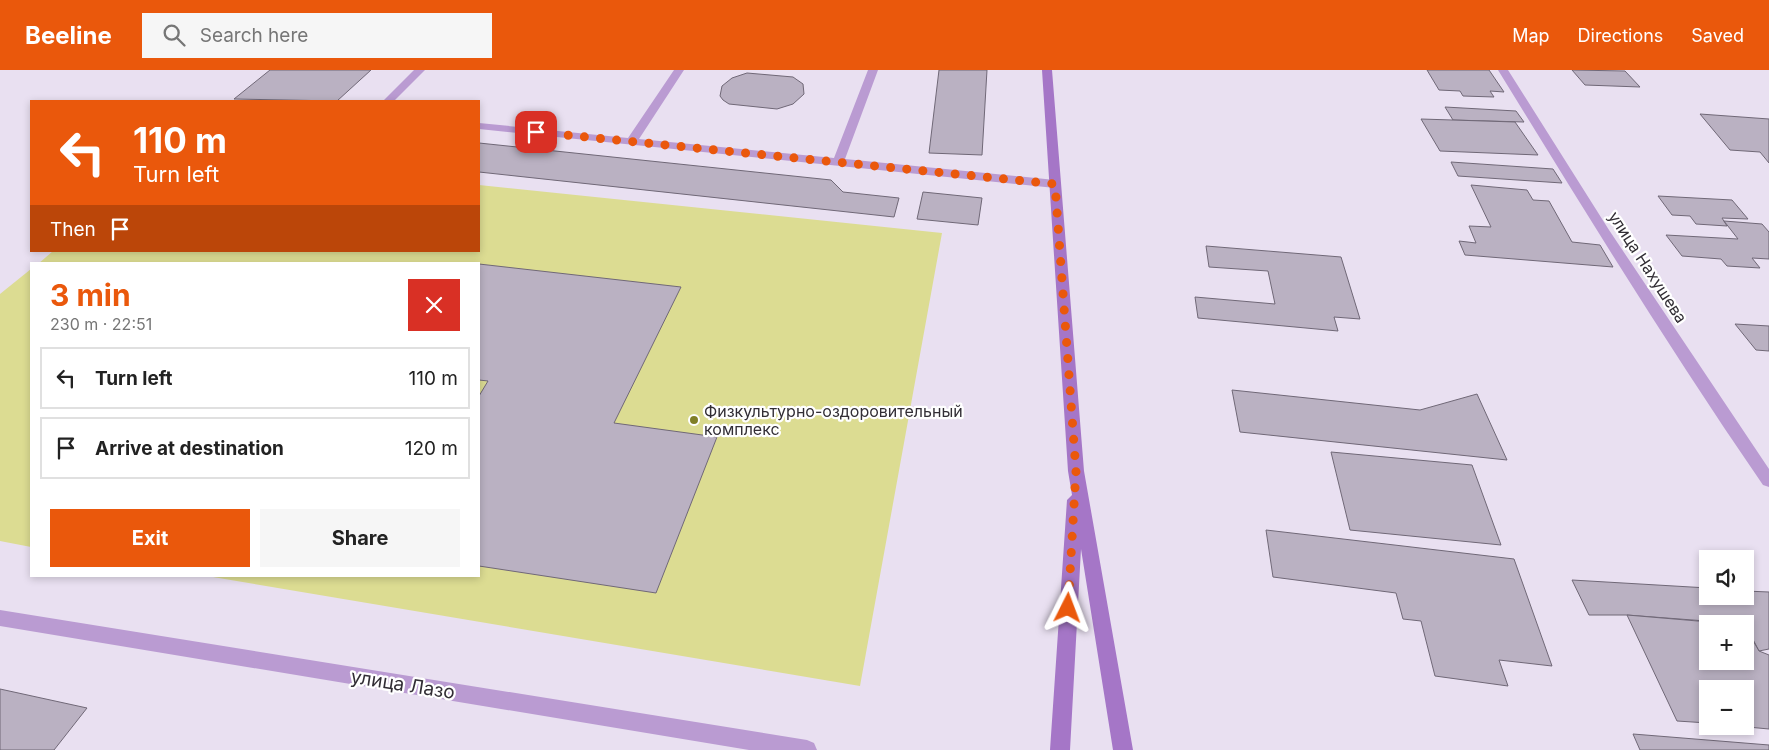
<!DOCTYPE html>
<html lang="en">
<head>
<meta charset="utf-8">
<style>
	body { margin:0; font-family:Inter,sans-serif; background:#f6f6f6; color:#222; height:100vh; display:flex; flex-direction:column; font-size:19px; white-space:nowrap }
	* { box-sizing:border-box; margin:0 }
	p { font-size:16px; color:#767676 }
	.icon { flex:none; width:28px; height:28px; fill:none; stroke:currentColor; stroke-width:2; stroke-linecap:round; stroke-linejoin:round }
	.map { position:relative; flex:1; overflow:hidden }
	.details { position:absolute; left:30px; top:192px; width:450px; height:315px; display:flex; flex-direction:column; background:#fff; border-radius:0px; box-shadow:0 2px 8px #0003 }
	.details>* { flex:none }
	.top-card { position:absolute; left:30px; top:30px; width:450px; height:152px; border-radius:0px; box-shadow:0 2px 8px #0003; background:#ea580c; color:#fff; overflow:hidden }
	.controls { position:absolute; left:1699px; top:480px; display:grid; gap:10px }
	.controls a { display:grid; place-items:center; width:55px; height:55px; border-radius:0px; background:#fff; box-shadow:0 2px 8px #0003; font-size:25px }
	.pin { position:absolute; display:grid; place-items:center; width:42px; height:42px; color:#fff; margin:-21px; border-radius:10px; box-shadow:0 2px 8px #0006 }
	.me { position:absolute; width:55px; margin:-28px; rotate:3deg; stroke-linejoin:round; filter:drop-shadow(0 0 4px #0008) }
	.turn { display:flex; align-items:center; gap:18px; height:105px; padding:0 20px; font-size:22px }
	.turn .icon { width:65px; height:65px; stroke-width:2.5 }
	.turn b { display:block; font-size:35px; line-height:42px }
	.then { display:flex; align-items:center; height:48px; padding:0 20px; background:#0003; gap:10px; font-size:19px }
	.round { display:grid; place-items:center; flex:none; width:52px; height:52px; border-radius:0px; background:#f6f6f6 }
	.overview { display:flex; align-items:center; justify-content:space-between; height:85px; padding:0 20px }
	h1 { font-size:30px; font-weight:700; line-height:38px; color:#ea580c }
	.action { display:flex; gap:10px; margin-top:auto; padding:10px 20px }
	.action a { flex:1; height:58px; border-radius:0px; background:#ea580c; color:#fff; font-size:20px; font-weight:700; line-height:58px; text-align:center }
	.action a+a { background:#f6f6f6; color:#222 }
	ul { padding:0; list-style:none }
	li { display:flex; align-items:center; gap:15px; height:62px; margin:0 10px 8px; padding:0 10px; border:2px solid #e0e0e0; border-radius:0px }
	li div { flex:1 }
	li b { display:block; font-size:19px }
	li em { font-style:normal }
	header { display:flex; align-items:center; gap:30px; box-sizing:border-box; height:70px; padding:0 25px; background:#ea580c; color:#fff }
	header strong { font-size:24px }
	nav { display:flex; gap:28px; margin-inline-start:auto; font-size:18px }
	.search { width:350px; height:45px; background:#f6f6f6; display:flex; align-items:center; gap:12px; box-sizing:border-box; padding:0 18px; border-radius:0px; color:#767676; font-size:19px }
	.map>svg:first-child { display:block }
</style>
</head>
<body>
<header>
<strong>Beeline</strong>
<div class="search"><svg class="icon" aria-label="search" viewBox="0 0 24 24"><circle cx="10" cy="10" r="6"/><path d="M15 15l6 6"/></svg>Search here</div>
<nav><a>Map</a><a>Directions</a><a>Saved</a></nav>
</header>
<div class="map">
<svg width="1769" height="680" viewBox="0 0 1769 680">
	<rect width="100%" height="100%" fill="#e9e0f1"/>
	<g fill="#dcdc92">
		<polygon points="479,115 942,163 860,616 207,506 479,506 479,194 38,194 53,181 479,181"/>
		<polygon points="31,199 31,477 0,471 0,224"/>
	</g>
	<g fill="#bab1c2" stroke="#706877">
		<polygon points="270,0 371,0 337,31 234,29"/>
		<polygon points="939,0 987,0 982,85 929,83"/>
		<polygon points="1427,0 1489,0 1504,22 1490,21 1494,27 1463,26 1460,21 1439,20"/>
		<polygon points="1572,0 1625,1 1640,17 1585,15"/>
		<polygon points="747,3 793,7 803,14 804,24 793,34 777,39 729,34 723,30 720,26 722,16 732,8"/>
		<polygon points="1445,37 1516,41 1524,52 1453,50"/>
		<polygon points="1700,44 1769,49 1769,93 1760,82 1730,80"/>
		<polygon points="1421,49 1515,52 1538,85 1440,81"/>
		<polygon points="479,73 831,110 843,122 899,128 894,147 479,102"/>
		<polygon points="1451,92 1553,99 1562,113 1458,106"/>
		<polygon points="1471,115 1527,120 1533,130 1549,131 1572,172 1600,175 1613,197 1465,185 1459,171 1476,173 1469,156 1491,157"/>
		<polygon points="923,122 982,128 978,155 917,149"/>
		<polygon points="1658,126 1732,130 1748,149 1722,148 1727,156 1696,154 1690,146 1672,145"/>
		<polygon points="1724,151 1762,154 1769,162 1769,189 1752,188 1760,198 1727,196 1721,189 1682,186 1666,165 1738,169"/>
		<polygon points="1206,176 1341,187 1360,249 1334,247 1338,261 1198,248 1195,227 1275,234 1268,201 1209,197"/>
		<polygon points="479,194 681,217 614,353 717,367 656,523 479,496 479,326 488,311 479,310"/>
		<polygon points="1735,254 1769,256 1769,281 1756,280"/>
		<polygon points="1232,320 1420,340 1477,324 1507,390 1240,362"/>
		<polygon points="1331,382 1472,395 1501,475 1350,460"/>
		<polygon points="1266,460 1514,489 1552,596 1499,590 1508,616 1435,606 1421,551 1403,549 1396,523 1273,507"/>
		<polygon points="1572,510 1708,518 1708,526 1745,526 1745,521 1769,522 1769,579 1759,581 1745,554 1627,545 1589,545"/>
		<polygon points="1627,545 1733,554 1708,554 1708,591 1745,591 1745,557 1759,581 1769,585 1769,659 1737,656 1745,656 1745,619 1708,619 1708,653 1677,651"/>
		<polygon points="0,619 87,638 54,680 0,680"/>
		<polygon points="1633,664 1769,675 1769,680 1640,680"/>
	</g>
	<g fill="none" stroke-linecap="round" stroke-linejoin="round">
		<g fill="#ba9bd2" fill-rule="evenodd">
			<polygon points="414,0 425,0 394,31 383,31"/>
			<polygon points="674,0 684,0 639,69 834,88 868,0 878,0 845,89 1055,110 1061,114 1055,118 479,59 479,53 628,68"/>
		</g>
		<g fill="#ba9bd2" fill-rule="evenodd">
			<path d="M 1498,0 L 1508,0 L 1609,160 L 1769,399 L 1769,417 L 1763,415 C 1670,280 1584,140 1498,0 Z"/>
			<polygon points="0,540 807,670 814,673 817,680 749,680 0,556"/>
		</g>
		<polygon fill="#a576c7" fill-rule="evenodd" points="1042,0 1052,0 1084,401 1133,680 1113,680 1081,479 1070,680 1050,680 1067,430 1072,425 1068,401"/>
	</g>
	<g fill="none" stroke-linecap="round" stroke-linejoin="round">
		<polyline stroke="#ea580c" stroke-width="9" stroke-dasharray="0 16.2" points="536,62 1055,114 1076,401 1068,538"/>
	</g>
	<circle fill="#807f27" stroke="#fff" stroke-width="2" cx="694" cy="350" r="5"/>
	<g text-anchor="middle" stroke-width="4.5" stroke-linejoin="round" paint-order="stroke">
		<g font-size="16" fill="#322e35" stroke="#fff">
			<text transform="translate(1648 197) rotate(57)" y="6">улица Нахушева</text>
		</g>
		<g font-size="16" fill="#322e35" stroke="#fff" text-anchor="start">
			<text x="704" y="347">Физкультурно-оздоровительный<tspan x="704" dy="18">комплекс</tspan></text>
		</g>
		<g font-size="19" fill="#322e35" stroke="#fff">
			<text transform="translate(403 614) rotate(9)" y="7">улица Лазо</text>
		</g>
	</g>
</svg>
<div class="controls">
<a><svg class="icon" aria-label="sound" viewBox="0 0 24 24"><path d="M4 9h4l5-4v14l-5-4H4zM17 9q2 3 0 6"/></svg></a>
<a>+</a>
<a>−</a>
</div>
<div class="pin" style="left:536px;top:62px;background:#d93025"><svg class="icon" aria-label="arrive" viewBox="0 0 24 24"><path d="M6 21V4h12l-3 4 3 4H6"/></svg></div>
<svg class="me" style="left:1068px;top:538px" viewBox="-20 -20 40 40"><path d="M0-17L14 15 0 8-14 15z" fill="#ea580c" stroke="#fff" stroke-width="4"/></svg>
<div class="top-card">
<div class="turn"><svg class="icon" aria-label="left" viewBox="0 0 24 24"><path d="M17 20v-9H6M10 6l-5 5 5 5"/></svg><div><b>110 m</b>Turn left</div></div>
<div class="then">Then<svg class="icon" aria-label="arrive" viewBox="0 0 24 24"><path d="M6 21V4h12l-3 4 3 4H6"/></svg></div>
</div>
<section class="details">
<div class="overview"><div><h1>3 min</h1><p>230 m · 22:51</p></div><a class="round" style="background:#d93025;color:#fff"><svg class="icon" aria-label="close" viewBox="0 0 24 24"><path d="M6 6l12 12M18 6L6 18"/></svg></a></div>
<ul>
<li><svg class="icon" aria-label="left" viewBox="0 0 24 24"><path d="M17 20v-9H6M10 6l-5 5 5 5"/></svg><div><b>Turn left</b></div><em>110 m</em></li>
<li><svg class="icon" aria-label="arrive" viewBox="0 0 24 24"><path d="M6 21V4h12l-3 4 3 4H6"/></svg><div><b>Arrive at destination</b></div><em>120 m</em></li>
</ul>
<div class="action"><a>Exit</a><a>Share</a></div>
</section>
</div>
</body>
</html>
